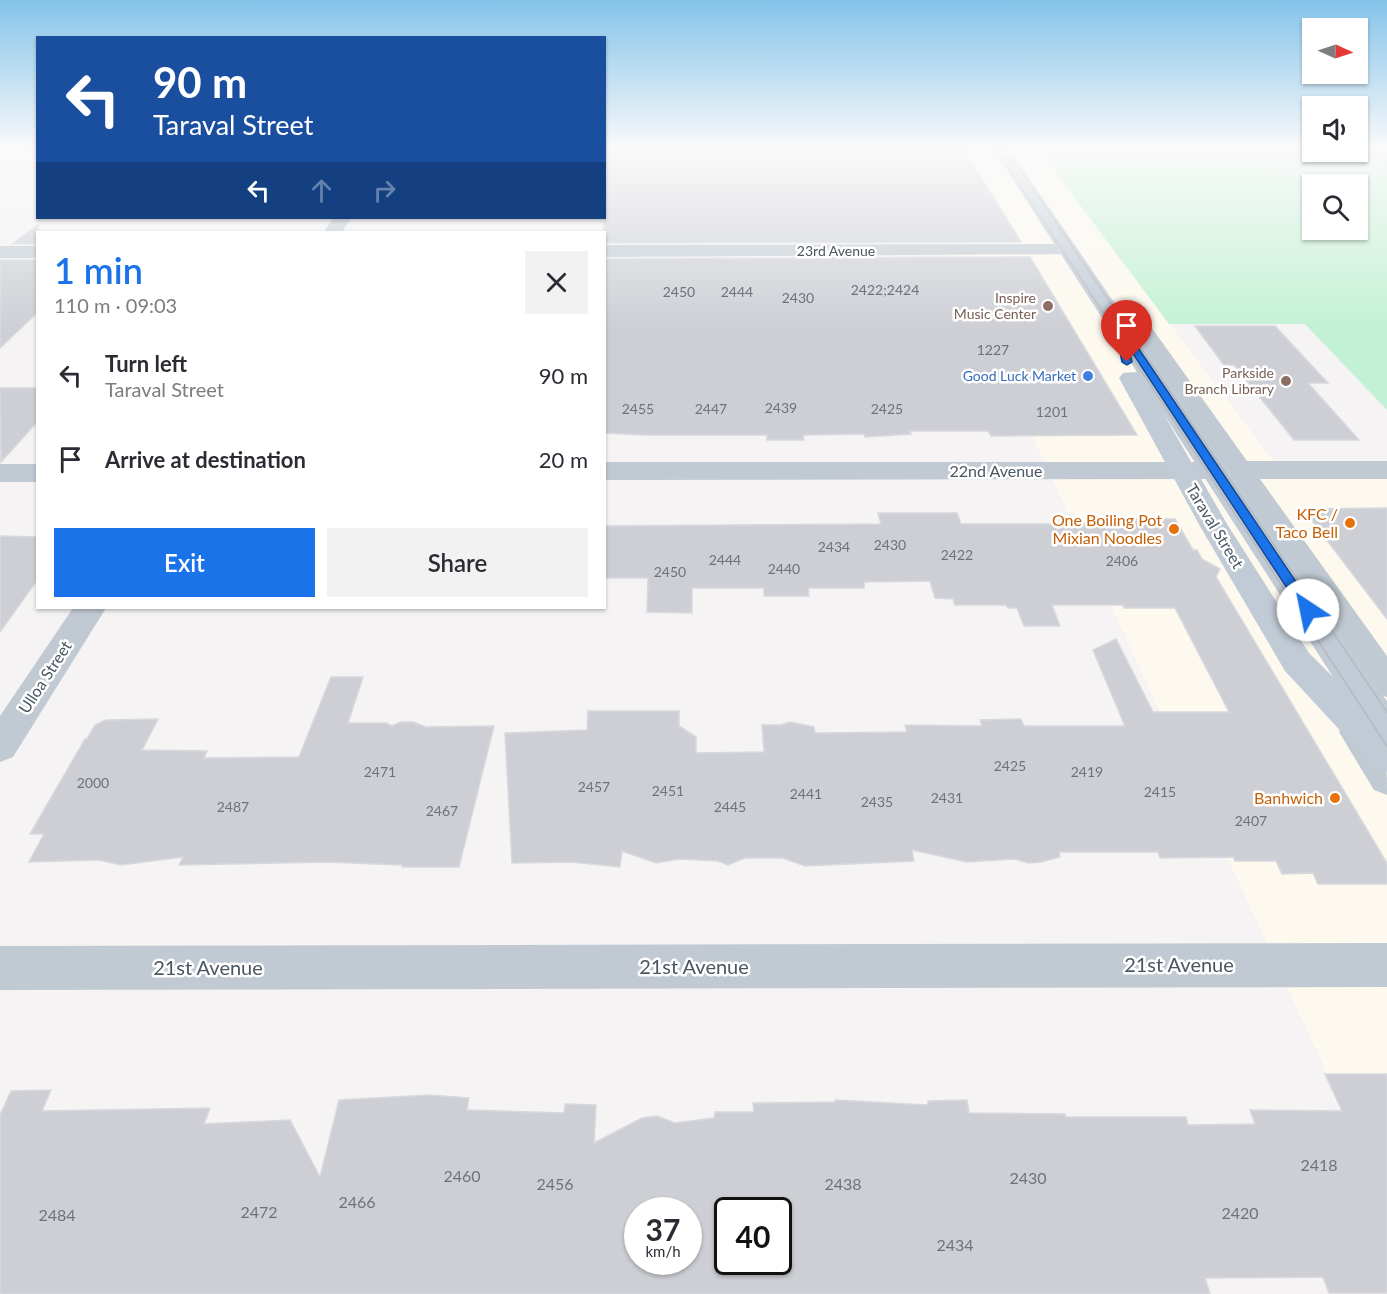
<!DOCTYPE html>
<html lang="en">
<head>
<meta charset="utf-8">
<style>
	body { margin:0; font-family:Lato,sans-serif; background:#f2f2f3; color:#2b2b33; height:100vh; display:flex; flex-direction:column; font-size:22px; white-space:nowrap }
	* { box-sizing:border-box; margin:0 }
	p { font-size:20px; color:#7c7c81 }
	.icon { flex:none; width:33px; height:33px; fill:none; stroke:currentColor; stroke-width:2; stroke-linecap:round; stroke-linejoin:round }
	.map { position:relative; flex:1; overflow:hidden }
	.details { position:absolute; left:36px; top:231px; width:570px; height:378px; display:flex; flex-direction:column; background:#fff; border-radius:0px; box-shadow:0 2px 4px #0004 }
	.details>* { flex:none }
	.top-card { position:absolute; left:36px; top:36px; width:570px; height:183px; border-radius:0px; box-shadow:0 2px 4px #0004; background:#1a4fa0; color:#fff; overflow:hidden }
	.needle { width:39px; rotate:93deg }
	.tools { position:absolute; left:1302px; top:18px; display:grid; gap:12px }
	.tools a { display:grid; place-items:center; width:66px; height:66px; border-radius:0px; background:#fff; box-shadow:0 2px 4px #0004; font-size:30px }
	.speed { position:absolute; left:624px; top:1197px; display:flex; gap:12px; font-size:30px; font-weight:700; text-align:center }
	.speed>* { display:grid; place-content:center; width:78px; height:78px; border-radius:50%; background:#fff; box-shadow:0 2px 4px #0004; line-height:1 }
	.speed small { font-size:15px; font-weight:400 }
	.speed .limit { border:3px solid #111; border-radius:9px; background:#fff; color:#111 }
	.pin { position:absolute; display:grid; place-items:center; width:51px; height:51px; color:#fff; margin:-62px -26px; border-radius:50% 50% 50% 0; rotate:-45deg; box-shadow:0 0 6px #0007 }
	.pin .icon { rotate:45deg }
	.me { position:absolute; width:66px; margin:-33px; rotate:326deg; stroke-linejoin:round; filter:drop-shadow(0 0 4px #0008) }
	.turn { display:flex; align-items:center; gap:21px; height:126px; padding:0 18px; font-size:27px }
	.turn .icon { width:78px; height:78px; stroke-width:2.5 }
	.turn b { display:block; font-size:42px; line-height:51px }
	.lanes { display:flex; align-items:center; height:57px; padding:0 18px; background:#0003; justify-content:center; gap:30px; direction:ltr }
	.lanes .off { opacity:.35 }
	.round { display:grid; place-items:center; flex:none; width:63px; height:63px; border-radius:0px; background:#f2f2f3 }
	.headline { display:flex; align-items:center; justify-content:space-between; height:102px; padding:0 18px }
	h1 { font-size:36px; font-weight:600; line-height:45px; color:#1a73e8 }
	.action { display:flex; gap:12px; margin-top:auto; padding:12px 18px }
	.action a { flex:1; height:69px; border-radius:0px; background:#1a73e8; color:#fff; font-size:24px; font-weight:600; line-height:69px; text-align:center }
	.action a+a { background:#f2f2f3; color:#2b2b33 }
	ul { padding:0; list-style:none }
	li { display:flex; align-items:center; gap:18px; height:84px; padding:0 18px }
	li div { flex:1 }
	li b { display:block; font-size:22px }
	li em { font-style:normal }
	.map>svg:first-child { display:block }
</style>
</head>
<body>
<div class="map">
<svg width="1387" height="1294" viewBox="0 0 1387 1294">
	<rect width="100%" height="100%" fill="#f5f3f3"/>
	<polygon fill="#fdf9ef" points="900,149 1038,149 1280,470 1387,470 1387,1203"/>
	<path fill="#c3f1d5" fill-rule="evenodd" d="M 1038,149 L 1312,149 L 1312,152 L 1358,152 L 1358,149 L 1387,149 L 1387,410 L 1305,324 L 1169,324 ZM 1312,184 L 1358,184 L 1358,230 L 1312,230 Z"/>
	<g fill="#cdcfd5" stroke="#d7d9de" stroke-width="1.5" fill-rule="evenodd">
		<polygon points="604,149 964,149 1021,242 604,243"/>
		<polygon points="38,225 38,244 12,244"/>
		<polygon points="1030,257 1137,435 991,436 988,431 910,431 911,434 865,437 864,434 803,435 804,440 767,440 767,435 645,435 604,433 604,259"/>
		<polygon points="0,260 38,260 38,312 0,348"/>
		<polygon points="1195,326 1275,326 1328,383 1308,383 1359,440 1294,440 1234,365 1224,365"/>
		<polygon points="0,388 38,388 38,421 1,462"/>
		<polygon points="1387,508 1387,619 1303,509"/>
		<polygon points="878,513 957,513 961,524 1083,524 1086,522 1111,518 1175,519 1193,550 1197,550 1202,559 1220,569 1216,577 1387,863 1387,884 1318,884 1313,873 1282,874 1276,861 1235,861 1233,857 1160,858 1158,852 1059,852 1060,857 1041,862 1028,863 1015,859 967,862 912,850 914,861 805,866 783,858 745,858 728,865 718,861 679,859 656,863 622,851 620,867 571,862 512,863 505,733 587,730 588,711 679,711 679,726 696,737 696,753 764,752 762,725 781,725 790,722 814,727 815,733 907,732 905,725 982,726 980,720 1021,719 1024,726 1125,726 1093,650 1116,639 1153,712 1229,712 1175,608 1124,608 1123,605 1052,605 1060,626 1024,626 1017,608 1008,608 1006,605 955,605 953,599 935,598 930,581 864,582 864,588 808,588 809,596 764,596 764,588 692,588 692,613 647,612 648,578 604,578 604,526 881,524"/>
		<polygon points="0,536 38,537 38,579 0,632"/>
		<polygon points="331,677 363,677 348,723 386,723 392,726 401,722 413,722 426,727 494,726 459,867 402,867 402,865 327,862 179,865 183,857 121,865 99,860 29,862 44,834 30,834 85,739 87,739 95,725 106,720 158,719 142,750 207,751 204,758 299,757"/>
		<path d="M 1325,1074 L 1387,1074 L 1387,1293 L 1329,1293 L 1323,1277 L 1205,1278 L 1210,1294 L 0,1294 L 0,1115 L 11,1091 L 51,1090 L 42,1111 L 210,1108 L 204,1124 L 290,1120 L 320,1177 L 339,1100 L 429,1095 L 469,1098 L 467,1110 L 564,1113 L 565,1104 L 596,1105 L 594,1143 L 642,1118 L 657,1116 L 675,1123 L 714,1118 L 715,1112 L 754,1112 L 753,1103 L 835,1102 L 835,1100 L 928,1105 L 928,1101 L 967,1100 L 969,1113 L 1065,1114 L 1066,1117 L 1186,1117 L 1188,1125 L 1255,1124 L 1250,1110 L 1342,1111 ZM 638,1210 L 688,1210 L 688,1262 L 638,1262 ZM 728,1210 L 778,1210 L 778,1262 L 728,1262 Z"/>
	</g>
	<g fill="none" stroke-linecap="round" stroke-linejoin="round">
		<g fill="#c1cad2" fill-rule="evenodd">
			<polygon points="333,218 351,218 342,232 324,232"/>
			<polygon points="1068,244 1075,246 1078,250 1075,254 604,257 604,245"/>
			<rect x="0" y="246" width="38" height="12"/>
			<polygon points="1131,309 1139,310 1247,461 1387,461 1387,479 1260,479 1387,656 1387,697 1375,693 1231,479 604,480 604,462 1219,462 1120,315 1123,310"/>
			<rect x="0" y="464" width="38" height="18"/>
			<polygon points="73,608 106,608 13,757 0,762 0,716"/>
			<path d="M 1357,717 C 1387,729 1387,763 1387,795 L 1374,790 L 1339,732 L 1344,721 Z"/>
			<polygon points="1387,943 1387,987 0,990 0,946"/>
		</g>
		<path fill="#c1cbd6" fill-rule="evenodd" d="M 993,149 L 1009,149 L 1387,701 L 1387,772 L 1374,767 L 1285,671 L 1201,528 L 1119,378 L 1123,373 L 1137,372 ZM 1163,413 L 1333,677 L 1309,653 L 1227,524 Z"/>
		<g stroke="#b5b8bd" stroke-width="1.5">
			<polyline points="996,149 1387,746"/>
			<polyline points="1009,153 1387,712"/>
		</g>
	</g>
	<linearGradient id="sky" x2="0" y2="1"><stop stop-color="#85c3ea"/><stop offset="0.45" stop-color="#fafafa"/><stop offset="1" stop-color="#fafafa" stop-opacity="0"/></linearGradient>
	<rect width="1387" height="330" fill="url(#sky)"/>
	<polygon fill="#1a73e8" stroke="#114b97" stroke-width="1.5" points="1114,322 1122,324 1313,607 1315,610 1313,614 1304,614 1128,346 1132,362 1127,365 1122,362"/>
	<g fill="#8d6e63" stroke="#fff" stroke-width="2">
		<circle cx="1048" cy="306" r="6"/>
		<circle cx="1286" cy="381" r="6"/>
	</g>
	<circle fill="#3f7fe0" stroke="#fff" stroke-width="2" cx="1088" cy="376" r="6"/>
	<g fill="#e8710a" stroke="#fff" stroke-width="2">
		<circle cx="1350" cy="523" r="6"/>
		<circle cx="1174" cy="529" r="6"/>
		<circle cx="1335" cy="798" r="6"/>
	</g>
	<g text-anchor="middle" stroke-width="5" stroke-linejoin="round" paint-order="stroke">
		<g font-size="14" fill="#4a5661" stroke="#fff">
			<text x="836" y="256">23rd Avenue</text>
		</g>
		<g font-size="14" fill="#6b747e">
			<text x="885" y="295">2422;2424</text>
			<text x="679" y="297">2450</text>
			<text x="737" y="297">2444</text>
			<text x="798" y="303">2430</text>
			<text x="993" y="355">1227</text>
			<text x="781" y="413">2439</text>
			<text x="638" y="414">2455</text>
			<text x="711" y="414">2447</text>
			<text x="887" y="414">2425</text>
			<text x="1052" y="417">1201</text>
			<text x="890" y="550">2430</text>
			<text x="834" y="552">2434</text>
			<text x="957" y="560">2422</text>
			<text x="725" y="565">2444</text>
			<text x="1122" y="566">2406</text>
			<text x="784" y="574">2440</text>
			<text x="670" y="577">2450</text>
			<text x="1010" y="771">2425</text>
			<text x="380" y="777">2471</text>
			<text x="1087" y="777">2419</text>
			<text x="93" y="788">2000</text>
			<text x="594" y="792">2457</text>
			<text x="668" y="796">2451</text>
			<text x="1160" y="797">2415</text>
			<text x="806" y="799">2441</text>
			<text x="947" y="803">2431</text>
			<text x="877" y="807">2435</text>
			<text x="233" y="812">2487</text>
			<text x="730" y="812">2445</text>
			<text x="442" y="816">2467</text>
			<text x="1251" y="826">2407</text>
		</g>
		<g font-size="14" fill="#785e54" stroke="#fff" text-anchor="end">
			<text x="1036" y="303">Inspire<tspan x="1036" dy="16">Music Center</tspan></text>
			<text x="1274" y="378">Parkside<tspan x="1274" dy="16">Branch Library</tspan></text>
		</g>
		<g font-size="14" fill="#366cbe" stroke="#fff" text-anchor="end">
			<text x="1076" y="381">Good Luck Market</text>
		</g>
		<g font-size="16" fill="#4a5661" stroke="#fff">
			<text x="996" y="477">22nd Avenue</text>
			<text transform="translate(1215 526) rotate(59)" y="6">Taraval Street</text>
			<text transform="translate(45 677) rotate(-57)" y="6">Ulloa Street</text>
		</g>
		<g font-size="16" fill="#c56008" stroke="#fff" text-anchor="end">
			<text x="1338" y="520">KFC /<tspan x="1338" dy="18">Taco Bell</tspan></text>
			<text x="1162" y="526">One Boiling Pot<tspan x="1162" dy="18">Mixian Noodles</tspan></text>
			<text x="1323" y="804">Banhwich</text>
		</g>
		<g font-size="16" fill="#6b747e">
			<text x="1319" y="1171">2418</text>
			<text x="462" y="1182">2460</text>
			<text x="1028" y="1184">2430</text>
			<text x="555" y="1190">2456</text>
			<text x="843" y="1190">2438</text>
			<text x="357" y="1208">2466</text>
			<text x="259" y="1218">2472</text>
			<text x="1240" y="1219">2420</text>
			<text x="57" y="1221">2484</text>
			<text x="955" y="1251">2434</text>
		</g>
		<g font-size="20" fill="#4a5661" stroke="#fff">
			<text x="1179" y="972">21st Avenue</text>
			<text x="694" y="974">21st Avenue</text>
			<text x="208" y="975">21st Avenue</text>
		</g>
	</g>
</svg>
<div class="tools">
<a><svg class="needle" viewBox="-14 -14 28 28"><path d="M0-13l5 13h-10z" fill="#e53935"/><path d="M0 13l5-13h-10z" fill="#7c7c81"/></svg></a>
<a><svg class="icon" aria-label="sound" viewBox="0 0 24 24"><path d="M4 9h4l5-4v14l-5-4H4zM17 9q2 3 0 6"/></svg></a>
<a><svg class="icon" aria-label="search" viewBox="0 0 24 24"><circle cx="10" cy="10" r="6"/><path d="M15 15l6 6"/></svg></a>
</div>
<div class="speed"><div>37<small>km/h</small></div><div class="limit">40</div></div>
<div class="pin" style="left:1127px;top:362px;background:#d93025"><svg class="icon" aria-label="arrive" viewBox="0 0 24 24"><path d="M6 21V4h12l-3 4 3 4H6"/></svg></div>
<svg class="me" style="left:1308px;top:610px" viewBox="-20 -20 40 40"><circle r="19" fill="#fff"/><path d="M0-13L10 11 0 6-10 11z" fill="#1a73e8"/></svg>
<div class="top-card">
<div class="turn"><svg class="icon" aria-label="left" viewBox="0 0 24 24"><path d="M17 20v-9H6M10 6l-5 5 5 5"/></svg><div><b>90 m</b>Taraval Street</div></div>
<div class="lanes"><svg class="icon" aria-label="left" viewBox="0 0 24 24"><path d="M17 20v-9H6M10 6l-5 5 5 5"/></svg><svg class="icon off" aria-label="ahead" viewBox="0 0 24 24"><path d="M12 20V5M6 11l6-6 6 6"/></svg><svg class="icon off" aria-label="right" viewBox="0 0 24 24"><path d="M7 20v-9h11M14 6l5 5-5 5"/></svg></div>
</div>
<section class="details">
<div class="headline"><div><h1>1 min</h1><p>110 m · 09:03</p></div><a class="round"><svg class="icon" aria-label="close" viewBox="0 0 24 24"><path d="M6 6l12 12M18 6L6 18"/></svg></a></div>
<ul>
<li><svg class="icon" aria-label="left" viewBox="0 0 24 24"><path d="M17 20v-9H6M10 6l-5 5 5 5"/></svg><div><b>Turn left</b><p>Taraval Street</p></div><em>90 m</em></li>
<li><svg class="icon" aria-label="arrive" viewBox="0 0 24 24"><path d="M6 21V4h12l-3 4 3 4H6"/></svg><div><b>Arrive at destination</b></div><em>20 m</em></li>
</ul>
<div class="action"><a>Exit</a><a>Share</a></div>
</section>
</div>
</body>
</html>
